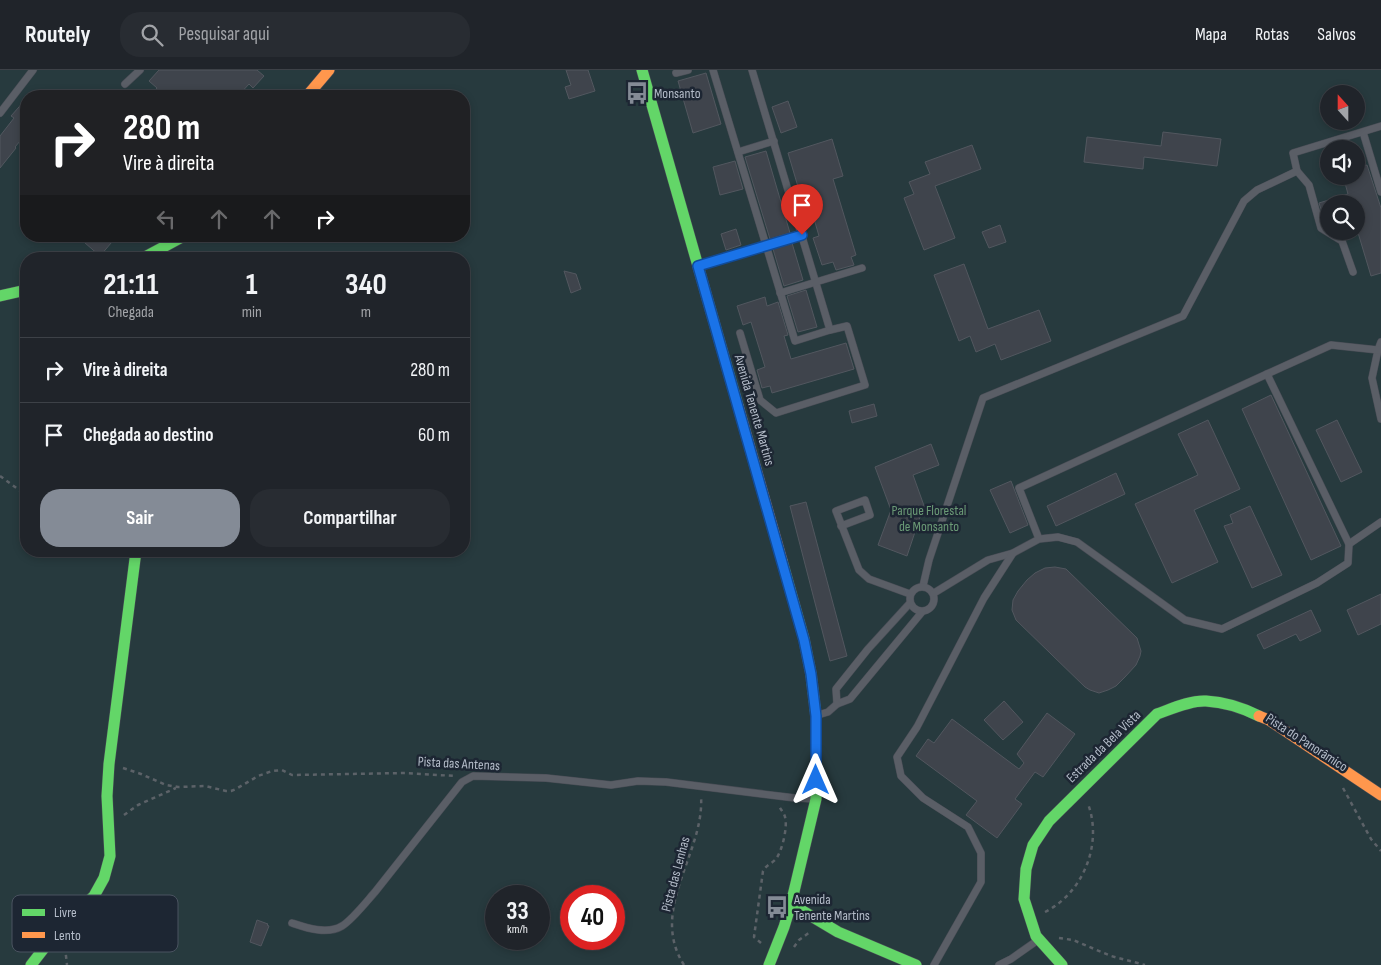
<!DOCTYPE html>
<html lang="pt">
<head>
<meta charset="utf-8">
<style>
	body { margin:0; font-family:"Sofia Sans Condensed",sans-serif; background:#282c32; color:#f1f3f6; height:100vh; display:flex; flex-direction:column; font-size:19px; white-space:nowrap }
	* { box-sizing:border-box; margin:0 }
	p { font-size:16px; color:#a2a4a8 }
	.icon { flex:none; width:28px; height:28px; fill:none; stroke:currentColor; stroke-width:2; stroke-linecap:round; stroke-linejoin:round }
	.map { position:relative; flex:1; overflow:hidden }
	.panel { position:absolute; left:20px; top:182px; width:450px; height:305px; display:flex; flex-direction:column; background:#20242a; border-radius:20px; box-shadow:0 2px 8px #0003,0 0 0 1px #3d4147 }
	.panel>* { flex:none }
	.guide { position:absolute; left:20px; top:20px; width:450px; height:152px; border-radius:20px; box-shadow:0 2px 8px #0003,0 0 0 1px #3d4147; background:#202124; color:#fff; overflow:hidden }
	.needle { width:32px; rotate:339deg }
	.controls { position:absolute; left:1320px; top:15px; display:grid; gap:10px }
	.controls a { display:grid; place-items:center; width:45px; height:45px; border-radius:50%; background:#20242a; box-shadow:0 2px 8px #0003,0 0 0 1px #3d4147; font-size:25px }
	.speed { position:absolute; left:485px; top:815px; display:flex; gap:10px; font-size:25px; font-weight:700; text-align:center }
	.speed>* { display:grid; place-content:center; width:65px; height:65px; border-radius:50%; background:#20242a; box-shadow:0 2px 8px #0003,0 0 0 1px #3d4147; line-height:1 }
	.speed small { font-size:12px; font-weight:400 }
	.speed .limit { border:8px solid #d22; background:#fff; color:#111 }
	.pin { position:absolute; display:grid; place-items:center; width:42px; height:42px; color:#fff; margin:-51px -21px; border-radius:50% 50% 50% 0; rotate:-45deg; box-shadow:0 0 5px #0007 }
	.pin .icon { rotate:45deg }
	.me { position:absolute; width:55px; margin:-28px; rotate:0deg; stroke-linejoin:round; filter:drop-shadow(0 0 4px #0008) }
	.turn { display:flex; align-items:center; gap:18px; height:105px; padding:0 20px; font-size:22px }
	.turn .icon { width:65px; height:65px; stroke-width:2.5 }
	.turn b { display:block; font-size:35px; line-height:42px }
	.lanes { display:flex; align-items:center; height:48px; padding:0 20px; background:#0003; justify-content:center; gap:25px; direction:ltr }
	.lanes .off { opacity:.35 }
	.eta { display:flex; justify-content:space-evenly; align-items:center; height:85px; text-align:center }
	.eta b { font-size:30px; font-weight:700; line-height:35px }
	.action { display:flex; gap:10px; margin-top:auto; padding:10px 20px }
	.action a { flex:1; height:58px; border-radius:20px; background:#848b96; color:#fff; font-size:20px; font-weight:700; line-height:58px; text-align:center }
	.action a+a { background:#282c32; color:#f1f3f6 }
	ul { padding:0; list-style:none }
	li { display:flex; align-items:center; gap:15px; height:65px; padding:0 20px; border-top:1px solid #3d4147 }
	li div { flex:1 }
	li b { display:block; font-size:19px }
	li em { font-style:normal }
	header { display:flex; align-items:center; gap:30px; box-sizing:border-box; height:70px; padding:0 25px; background:#20242a; border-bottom:1px solid #3d4147 }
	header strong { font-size:24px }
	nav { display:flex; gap:28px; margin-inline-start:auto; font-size:18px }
	.search { width:350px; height:45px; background:#282c32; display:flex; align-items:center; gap:12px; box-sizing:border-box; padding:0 18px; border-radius:20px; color:#a2a4a8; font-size:19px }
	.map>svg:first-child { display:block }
</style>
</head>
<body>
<header>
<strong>Routely</strong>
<div class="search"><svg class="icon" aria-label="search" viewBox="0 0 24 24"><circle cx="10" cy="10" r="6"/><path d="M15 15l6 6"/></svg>Pesquisar aqui</div>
<nav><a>Mapa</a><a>Rotas</a><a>Salvos</a></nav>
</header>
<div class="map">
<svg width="1381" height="895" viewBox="0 0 1381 895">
	<rect width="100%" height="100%" fill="#2a3038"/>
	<path fill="#273a3e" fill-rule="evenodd" d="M 0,0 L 1381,0 L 1381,895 L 0,895 ZM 1329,24 L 1356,24 L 1356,51 L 1329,51 ZM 26,26 L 464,26 L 464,166 L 26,166 ZM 1329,79 L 1356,79 L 1356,106 L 1329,106 ZM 1329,134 L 1356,134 L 1356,161 L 1329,161 ZM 26,189 L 464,189 L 464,481 L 26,481 ZM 496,826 L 539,826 L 539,869 L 496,869 ZM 571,826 L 614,826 L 614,869 L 571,869 Z"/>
	<g fill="#3f444c" stroke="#52575f">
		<polygon points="159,0 257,0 264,6 253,18 249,14 238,26 150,26 157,18 149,11"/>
		<polygon points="566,0 588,0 595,21 569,29 565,17 571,15"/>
		<polygon points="706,3 721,54 693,63 678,11"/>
		<polygon points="26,29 26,64 15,77 16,78 0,98 0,66 14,48 11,46"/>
		<polygon points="788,31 797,57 781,63 772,37"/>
		<polygon points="1163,62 1221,69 1217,96 1144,87 1143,99 1084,92 1087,67 1161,76"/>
		<polygon points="832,69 843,106 833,109 856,185 851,187 854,195 836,200 833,192 822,195 813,168 819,166 810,135 804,137 788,83"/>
		<polygon points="972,75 981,99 935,116 955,168 924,180 904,128 914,124 909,112 930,104 925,92"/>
		<polygon points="766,81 790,163 770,169 745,87"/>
		<polygon points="735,91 743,119 720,125 713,97"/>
		<polygon points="1367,95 1381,138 1381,203 1371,206 1356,156 1356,134 1329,134 1329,157 1326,155 1319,133 1348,124 1343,106 1356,106 1356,98"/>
		<polygon points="1000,155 1006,172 989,178 982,162"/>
		<polygon points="736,159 741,175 726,180 721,164"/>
		<polygon points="77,166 117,166 100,186"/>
		<polygon points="792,173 803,210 784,216 773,179"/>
		<polygon points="964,194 988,259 1039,240 1051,271 1001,290 995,274 976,282 970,266 959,271 934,205"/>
		<polygon points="564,201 576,204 581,219 571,223"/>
		<polygon points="806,220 817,257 798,262 787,226"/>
		<polygon points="765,227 767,236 778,232 788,265 784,266 791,289 846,273 854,299 772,323 770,316 762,318 757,300 765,297 751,252 743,255 737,236"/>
		<polygon points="1271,325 1341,476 1311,490 1242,339"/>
		<polygon points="874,334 877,346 852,353 849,341"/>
		<polygon points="1208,350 1240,419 1194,440 1218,492 1172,513 1135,434 1198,405 1178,364"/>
		<polygon points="1337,350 1362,402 1341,412 1316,360"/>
		<polygon points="931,374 939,395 913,405 927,444 920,447 907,486 878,475 891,440 875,397"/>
		<polygon points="1116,403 1125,424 1056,456 1047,436"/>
		<polygon points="1011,411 1028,455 1010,463 990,420"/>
		<polygon points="806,432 847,586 830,591 790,436"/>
		<polygon points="1250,436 1282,505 1252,518 1224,456 1233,453 1230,445"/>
		<polygon points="1055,497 1066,499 1137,568 1141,581 1140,586 1136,595 1125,607 1116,616 1108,620 1099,623 1090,620 1085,617 1016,550 1012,540 1013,530 1018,521 1027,510 1035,503 1045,498"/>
		<polygon points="1381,524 1381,554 1358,565 1347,540"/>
		<polygon points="1311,540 1321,561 1300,571 1296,564 1264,579 1257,565"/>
		<polygon points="1004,631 1023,652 1003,670 984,650"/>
		<polygon points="1047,643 1075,664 1043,707 1035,702 1015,729 1022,734 997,768 966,745 977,731 916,686 928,669 934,673 952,649 1019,699 1024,693 1017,684"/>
		<polygon points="257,850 268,854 267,855 269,856 261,876 250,872"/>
	</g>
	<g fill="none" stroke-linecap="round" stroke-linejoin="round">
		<defs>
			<g id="lane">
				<polyline points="713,0 795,271 830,260 752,0"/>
				<polyline points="676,3 688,0"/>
				<polyline points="125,14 140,0"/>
				<polyline points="0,43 33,0"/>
				<polyline points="1363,62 1381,122"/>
				<polyline points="738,82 774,71"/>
				<polyline points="1297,101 1309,115 1321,158 1342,171 1353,202"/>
				<polyline points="699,196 802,165"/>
				<polyline points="780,223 862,198"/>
				<polyline points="740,263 760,330 776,343 865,315 847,256 830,260"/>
				<polyline points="1381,272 1378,280 1372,308 1381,349"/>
				<polyline points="1267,304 1331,275 1378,280"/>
				<polyline points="841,456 870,445 865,430 836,441 859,500 869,509 910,524"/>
				<polyline points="1349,474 1381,452"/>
				<polyline points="923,516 929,490 983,328 1183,246 1244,131 1257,120 1297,101 1293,83 1381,56"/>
				<circle cx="922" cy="529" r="12"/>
				<polyline points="934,523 988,490 1013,483"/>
				<polyline points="910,533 868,579 836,619 837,634 850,629 922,542"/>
				<polyline points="818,645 828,642 837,634"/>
				<path d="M 292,853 C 307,858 327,865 342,856 C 352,850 367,831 375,822 L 462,712 L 473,706 L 546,708 L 611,715 L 638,711 L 666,712 L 795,728 L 815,729"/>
				<polyline points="934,895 981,812 981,783 968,757 923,728 901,706 897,687 917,657 984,528 1013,483 1039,469 1058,467 1077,472 1185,550 1222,559 1317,513 1348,493 1349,474 1267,304 1019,418 1039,469"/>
				<polyline points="999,895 1011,889 1038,870"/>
			</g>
			<g id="fast">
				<polyline points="642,0 738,336"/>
				<polyline points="141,189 184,166"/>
				<polyline points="0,226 26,220"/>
				<polyline points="791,834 838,862 916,895"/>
				<polyline points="31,895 62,855 94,826 104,808 110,786 107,726 109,694 136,481"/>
				<polyline points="769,895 784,857 791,834 816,729 816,646 811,604 804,569 782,491"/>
				<path d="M 1062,895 L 1036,866 L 1024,829 L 1026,799 L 1033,775 L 1049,751 L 1157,644 C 1171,639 1191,630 1206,631 C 1225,632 1243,638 1259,646"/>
			</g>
			<g id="slow">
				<polyline points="307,26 329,0"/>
				<polyline points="738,336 782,491"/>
				<polyline points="1259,646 1269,650 1381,725"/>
			</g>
		</defs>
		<use href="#lane" stroke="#484c55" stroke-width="8"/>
		<use href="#fast" stroke="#484c55" stroke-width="12"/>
		<use href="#slow" stroke="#484c55" stroke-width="12"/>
		<g stroke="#5c6268" stroke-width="2.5" stroke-dasharray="4 4" stroke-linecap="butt">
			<polyline points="0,406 26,425"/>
			<polyline points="123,698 141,704 166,715 178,717 205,716 226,721 231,721 236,719 258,706 272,701 282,700 292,705 406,703 455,706"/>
			<polyline points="1343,718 1371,769 1381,781"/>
			<polyline points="124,745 138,735 176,718"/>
			<path d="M 1045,842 C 1083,823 1103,774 1088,734"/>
			<polyline points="1059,868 1073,870 1111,886 1145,895"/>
			<path d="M 761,873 L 754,867 L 763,801 C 766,795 771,794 775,790 C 782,783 788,756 785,747 C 784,743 781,740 779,736"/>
			<polyline points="65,877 67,895"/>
			<polyline points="794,877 799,870 810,862"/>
			<path d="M 684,895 C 648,839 705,783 701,726"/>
		</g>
		<use href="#lane" stroke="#5a5e66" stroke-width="7"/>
		<use href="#fast" stroke="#63d668" stroke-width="11"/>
		<use href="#slow" stroke="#ff974d" stroke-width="11"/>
	</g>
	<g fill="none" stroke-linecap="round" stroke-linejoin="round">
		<defs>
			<polyline id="route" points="802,165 698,196 804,570 811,604 816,646 816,710"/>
		</defs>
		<use href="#route" stroke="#114b97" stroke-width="12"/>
		<use href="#route" stroke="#1a73e8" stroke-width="9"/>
	</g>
	<defs>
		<symbol id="bus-bare" viewBox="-9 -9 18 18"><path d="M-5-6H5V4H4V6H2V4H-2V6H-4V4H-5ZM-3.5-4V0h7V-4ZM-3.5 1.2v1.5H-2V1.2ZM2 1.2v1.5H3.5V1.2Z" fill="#848b96" stroke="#1d2633" stroke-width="2.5" paint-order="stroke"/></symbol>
	</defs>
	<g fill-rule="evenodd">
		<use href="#bus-bare" x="621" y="7" width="32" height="32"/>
		<use href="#bus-bare" x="761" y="821" width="32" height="32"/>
	</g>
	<g text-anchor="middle" stroke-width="5" stroke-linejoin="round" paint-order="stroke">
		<g font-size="14" fill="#b4bcc9" stroke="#1d2633" text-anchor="start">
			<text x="654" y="28">Monsanto</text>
			<text x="794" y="834">Avenida<tspan x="794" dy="16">Tenente Martins</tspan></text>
		</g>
		<g font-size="14" fill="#b4bcc9" stroke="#1d2633">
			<text transform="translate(755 340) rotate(74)" y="5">Avenida Tenente Martins</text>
			<text transform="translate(1307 672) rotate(33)" y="5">Pista do Panorâmico</text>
			<text transform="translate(1103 676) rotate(-44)" y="5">Estrada da Bela Vista</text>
			<text transform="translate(459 693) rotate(3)" y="5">Pista das Antenas</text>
			<text transform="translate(675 804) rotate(-75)" y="5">Pista das Lenhas</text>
		</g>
		<g font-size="14" fill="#6b9a76" stroke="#1d2633">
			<text x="929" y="445">Parque Florestal<tspan x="929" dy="16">de Monsanto</tspan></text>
		</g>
	</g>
	<rect x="12" y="825" width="166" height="57" rx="8" fill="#1d2633" stroke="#4a5360" stroke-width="1"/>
	<rect x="22" y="839" width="23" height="7" fill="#63d668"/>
	<rect x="22" y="862" width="23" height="6" fill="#ff974d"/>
	<g font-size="14" fill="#b4bcc9">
		<text x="54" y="847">Livre</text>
		<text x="54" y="870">Lento</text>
	</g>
</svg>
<div class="controls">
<a><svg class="needle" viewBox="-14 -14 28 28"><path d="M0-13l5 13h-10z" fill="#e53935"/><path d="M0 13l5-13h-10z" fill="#a2a4a8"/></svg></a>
<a><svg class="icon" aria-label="sound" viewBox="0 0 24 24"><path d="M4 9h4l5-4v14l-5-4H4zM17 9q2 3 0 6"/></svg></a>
<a><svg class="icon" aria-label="search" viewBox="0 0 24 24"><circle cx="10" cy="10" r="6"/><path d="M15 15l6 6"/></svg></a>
</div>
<div class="speed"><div>33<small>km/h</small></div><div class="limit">40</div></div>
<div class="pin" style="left:802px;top:165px;background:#d93025"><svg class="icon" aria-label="arrive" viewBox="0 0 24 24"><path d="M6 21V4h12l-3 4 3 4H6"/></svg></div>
<svg class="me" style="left:816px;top:710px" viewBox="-20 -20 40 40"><path d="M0-17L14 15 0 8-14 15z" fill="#1a73e8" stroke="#fff" stroke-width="4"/></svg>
<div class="guide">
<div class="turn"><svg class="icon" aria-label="right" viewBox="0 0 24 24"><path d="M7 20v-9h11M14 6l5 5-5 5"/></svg><div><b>280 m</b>Vire à direita</div></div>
<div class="lanes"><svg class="icon off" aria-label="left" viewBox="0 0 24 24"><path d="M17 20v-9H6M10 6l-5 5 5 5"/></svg><svg class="icon off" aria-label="ahead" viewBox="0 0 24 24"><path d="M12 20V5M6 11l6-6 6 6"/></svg><svg class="icon off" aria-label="ahead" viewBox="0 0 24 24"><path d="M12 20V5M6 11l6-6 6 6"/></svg><svg class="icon" aria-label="right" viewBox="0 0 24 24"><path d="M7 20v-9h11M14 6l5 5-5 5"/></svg></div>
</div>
<section class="panel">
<div class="eta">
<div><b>21:11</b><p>Chegada</p></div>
<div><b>1</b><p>min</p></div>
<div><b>340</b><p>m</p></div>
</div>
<ul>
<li><svg class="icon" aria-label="right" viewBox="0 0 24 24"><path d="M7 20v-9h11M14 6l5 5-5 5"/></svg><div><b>Vire à direita</b></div><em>280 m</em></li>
<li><svg class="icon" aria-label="arrive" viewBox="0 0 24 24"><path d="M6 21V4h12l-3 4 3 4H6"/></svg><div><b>Chegada ao destino</b></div><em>60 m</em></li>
</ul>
<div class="action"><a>Sair</a><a>Compartilhar</a></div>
</section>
</div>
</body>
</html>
